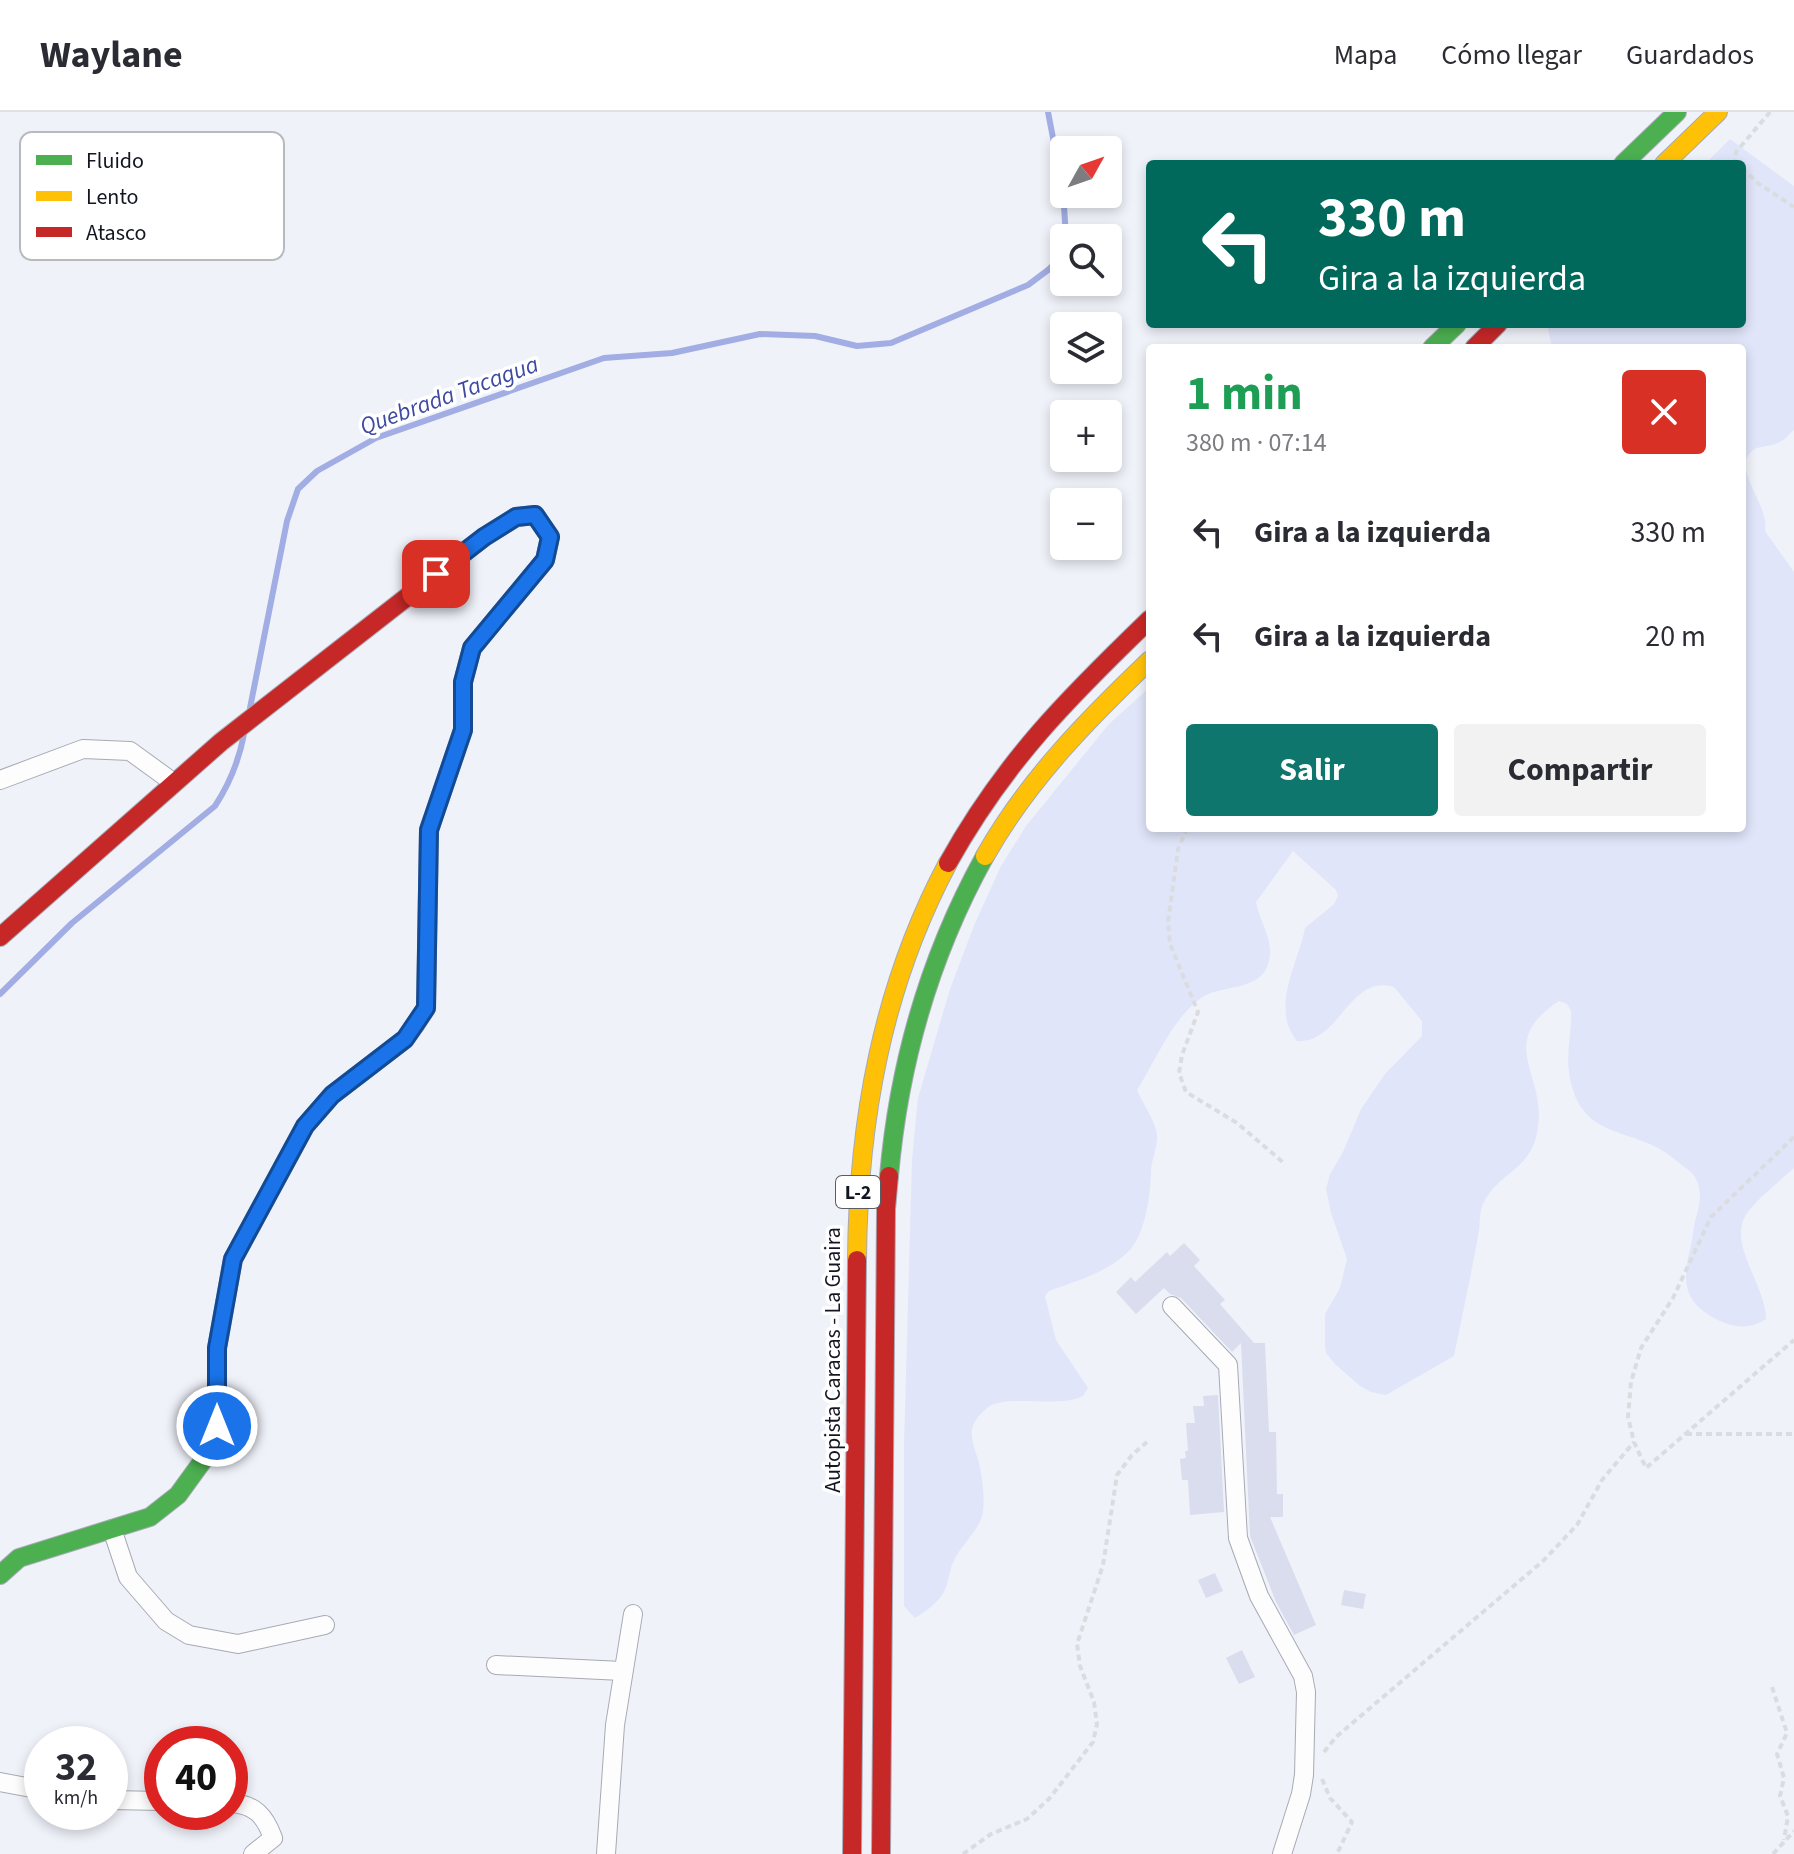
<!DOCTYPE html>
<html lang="es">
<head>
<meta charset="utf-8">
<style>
	body { margin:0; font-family:"Source Sans 3",sans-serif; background:#f2f2f3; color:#2b2b33; height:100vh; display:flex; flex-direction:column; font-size:30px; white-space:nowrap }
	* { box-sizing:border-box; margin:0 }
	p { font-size:26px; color:#7c7c81 }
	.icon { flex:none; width:44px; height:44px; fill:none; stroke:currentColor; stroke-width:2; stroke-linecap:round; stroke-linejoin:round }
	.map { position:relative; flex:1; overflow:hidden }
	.drawer { position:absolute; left:1146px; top:232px; width:600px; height:488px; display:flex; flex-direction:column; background:#fff; border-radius:8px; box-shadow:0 4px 12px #0003 }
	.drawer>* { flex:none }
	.top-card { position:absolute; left:1146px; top:48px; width:600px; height:168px; border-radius:8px; box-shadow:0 4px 12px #0003; background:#00695c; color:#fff; overflow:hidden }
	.needle { width:52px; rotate:50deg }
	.tools { position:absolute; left:1050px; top:24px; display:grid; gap:16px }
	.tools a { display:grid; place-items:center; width:72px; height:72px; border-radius:8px; background:#fff; box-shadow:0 4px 12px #0003; font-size:40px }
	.speed { position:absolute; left:24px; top:1614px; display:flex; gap:16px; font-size:40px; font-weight:700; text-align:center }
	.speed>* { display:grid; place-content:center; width:104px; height:104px; border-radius:50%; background:#fff; box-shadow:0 4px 12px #0003; line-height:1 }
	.speed small { font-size:20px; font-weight:400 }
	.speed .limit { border:12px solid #d22; background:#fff; color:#111 }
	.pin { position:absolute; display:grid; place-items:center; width:68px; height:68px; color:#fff; margin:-34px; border-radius:16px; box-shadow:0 4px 12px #0006 }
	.me { position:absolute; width:88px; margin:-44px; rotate:0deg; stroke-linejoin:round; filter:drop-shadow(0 0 6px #0008) }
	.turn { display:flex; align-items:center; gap:28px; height:168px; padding:0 40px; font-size:36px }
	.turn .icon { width:104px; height:104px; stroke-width:2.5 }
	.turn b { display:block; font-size:56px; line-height:68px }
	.round { display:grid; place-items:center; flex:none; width:84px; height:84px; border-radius:8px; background:#f2f2f3 }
	.overview { display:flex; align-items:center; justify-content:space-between; height:136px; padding:0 40px }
	h1 { font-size:48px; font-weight:700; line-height:60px; color:#1e9e55 }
	.primary-button { display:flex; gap:16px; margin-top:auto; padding:16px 40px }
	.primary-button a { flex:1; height:92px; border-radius:8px; background:#0f766e; color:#fff; font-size:32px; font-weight:700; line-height:92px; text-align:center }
	.primary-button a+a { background:#f2f2f3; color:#2b2b33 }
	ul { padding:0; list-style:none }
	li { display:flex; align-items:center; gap:24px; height:104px; padding:0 40px }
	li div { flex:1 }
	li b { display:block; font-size:30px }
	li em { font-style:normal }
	header { display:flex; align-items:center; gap:48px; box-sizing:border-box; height:112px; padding:0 40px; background:#fff; border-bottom:2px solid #e1e1e2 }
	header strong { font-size:38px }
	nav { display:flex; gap:44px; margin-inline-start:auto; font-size:28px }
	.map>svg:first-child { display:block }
</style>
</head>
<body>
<header>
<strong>Waylane</strong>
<nav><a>Mapa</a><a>Cómo llegar</a><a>Guardados</a></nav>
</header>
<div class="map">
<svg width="1794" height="1742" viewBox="0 0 1794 1742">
	<rect width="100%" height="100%" fill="#f0f2fa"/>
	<path fill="#e0e5f9" d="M 1730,27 L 1794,74 L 1794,318 C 1789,322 1785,328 1780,330 C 1769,336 1758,332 1750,341 C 1733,359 1770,394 1765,419 L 1794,460 L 1794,1056 C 1779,1070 1761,1083 1748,1100 C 1725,1130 1766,1172 1766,1207 C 1751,1217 1735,1216 1720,1209 C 1682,1191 1682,1169 1691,1133 C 1693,1125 1693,1117 1695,1109 C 1699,1097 1703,1080 1696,1067 C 1693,1060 1685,1056 1679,1051 C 1637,1011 1579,1034 1569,960 C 1566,940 1572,919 1571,899 L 1567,892 L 1559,889 C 1495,931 1546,961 1538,1015 C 1533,1057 1502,1058 1485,1088 C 1478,1099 1481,1111 1478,1124 C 1471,1164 1462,1204 1454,1244 L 1386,1283 L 1371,1280 L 1360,1274 L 1335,1252 L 1326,1241 L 1325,1233 L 1325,1202 L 1340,1176 L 1347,1147 L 1331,1101 L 1326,1077 L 1330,1062 L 1343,1040 L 1361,997 L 1385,962 L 1422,924 L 1422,909 L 1394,875 C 1349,861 1340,932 1297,929 C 1270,896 1298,852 1305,816 L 1334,792 L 1338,784 L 1336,778 L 1293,739 L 1256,790 C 1260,812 1277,831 1267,855 C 1257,879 1219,873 1201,886 C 1172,907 1156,948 1137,978 C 1143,992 1155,1008 1157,1023 C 1158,1035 1151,1048 1151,1060 C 1150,1084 1146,1123 1127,1141 C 1106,1161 1076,1169 1049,1179 L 1045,1184 L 1056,1228 L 1088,1276 L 1083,1284 C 1059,1297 1005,1281 987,1296 C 964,1316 972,1326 979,1351 C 982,1364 985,1385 983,1400 C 980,1419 958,1435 952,1453 C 948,1465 948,1477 939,1487 C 932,1495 923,1501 915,1506 L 904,1494 L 904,1334 L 912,1048 L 918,986 L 950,877 L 975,811 L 1001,754 L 1026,714 L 1109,612 L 1150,575 L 1150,716 L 1742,716 L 1742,236 L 1552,236 L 1547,212 L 1742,212 L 1742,52 L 1705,52 Z"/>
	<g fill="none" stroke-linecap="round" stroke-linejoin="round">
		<g stroke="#a1ade3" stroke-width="6">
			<polyline points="1048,0 1063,78 1066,126"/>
			<polyline points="250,596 287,409 298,377 317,359 376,326 604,246 672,241 760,222 815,224 857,234 891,231 1028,173 1048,158 1063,144 1064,137"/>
			<path d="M 0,882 L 72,811 L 215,694 C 230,671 239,649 244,622"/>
		</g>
	</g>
	<g fill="#d9dded">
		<polygon points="1184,1131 1200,1148 1194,1154 1225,1188 1220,1192 1254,1231 1265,1231 1269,1320 1276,1320 1277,1382 1283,1382 1283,1405 1270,1405 1316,1513 1294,1523 1276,1490 1250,1424 1241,1231 1232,1240 1181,1186 1170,1182 1164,1176 1136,1202 1116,1180 1131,1165 1135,1170 1167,1140 1170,1144"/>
		<polygon points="1218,1283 1224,1400 1190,1403 1188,1368 1182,1368 1180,1347 1186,1346 1185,1339 1188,1339 1186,1311 1195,1311 1193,1294 1204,1294 1203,1284"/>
		<polygon points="1215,1461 1223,1479 1206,1486 1198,1468"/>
		<polygon points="1344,1478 1366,1482 1363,1497 1341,1493"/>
		<polygon points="1242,1538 1255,1565 1239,1572 1226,1546"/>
	</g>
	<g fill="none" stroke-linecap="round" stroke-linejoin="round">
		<defs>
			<g id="street">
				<polyline points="0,668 83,637 130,639 174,671"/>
				<polyline points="1172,1194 1228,1253 1238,1426 1259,1484 1303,1564 1306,1580 1304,1663 1301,1682 1282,1742"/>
				<polyline points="112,1417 128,1465 166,1509 189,1523 238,1532 325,1513"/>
				<polyline points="496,1553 622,1559"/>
				<polyline points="0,1670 42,1678"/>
				<polyline points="110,1688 162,1689"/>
				<path d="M 230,1691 C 255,1692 265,1704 273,1726 L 253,1742"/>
				<polyline points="606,1742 615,1613 633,1502"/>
			</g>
			<g id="fast">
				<polyline points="1623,52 1677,0"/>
				<polyline points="1432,236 1457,212"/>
				<polyline points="415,913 426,896 429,718 463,618 463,570 472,536 545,448 550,425 535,403 516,405"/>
				<path d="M 889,1064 C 899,950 929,845 985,744"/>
				<polyline points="0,1463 19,1446 150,1405 178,1383 207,1343 217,1314 217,1302"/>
			</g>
			<g id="slow">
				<polyline points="1664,52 1718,0"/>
				<path d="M 985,744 C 1028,668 1087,608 1150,548"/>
				<path d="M 857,1148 C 858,1009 882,875 948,751"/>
			</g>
			<g id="jam">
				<polyline points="1474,236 1498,212"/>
				<path d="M 948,751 C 1004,650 1068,586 1150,507"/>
				<polyline points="0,825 221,630 484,425 516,405"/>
				<polyline points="217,1302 217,1236 233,1147 305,1014 332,983 405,927 415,913"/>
				<polyline points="852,1742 857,1148"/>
				<polyline points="881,1742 886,1097 889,1064"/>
			</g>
		</defs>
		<use href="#street" stroke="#a7aab4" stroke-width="20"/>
		<use href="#fast" stroke="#a7aab4" stroke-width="20"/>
		<use href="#slow" stroke="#a7aab4" stroke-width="20"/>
		<use href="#jam" stroke="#a7aab4" stroke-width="20"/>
		<g stroke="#dbdcdf" stroke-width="4" stroke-dasharray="6 4" stroke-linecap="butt">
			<polyline points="1738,52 1735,49 1736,40 1770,0"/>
			<polyline points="1742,56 1759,72 1794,95"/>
			<polyline points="1187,716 1178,737 1168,810 1170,832 1198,900 1182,943 1179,961 1186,980 1237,1011 1285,1052"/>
			<polyline points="1794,1025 1711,1105 1673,1186 1641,1236 1631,1270 1628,1305 1634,1330 1646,1356 1794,1228"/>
			<polyline points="1686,1322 1794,1322"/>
			<polyline points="1772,1575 1787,1621 1777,1642 1784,1666 1780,1684 1788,1704 1784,1728"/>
			<polyline points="1324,1640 1336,1625 1543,1449 1577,1413 1602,1368 1634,1330"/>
			<polyline points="1322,1667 1330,1686 1352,1710 1337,1742"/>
			<polyline points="963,1742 991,1722 1027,1707 1049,1687 1093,1630 1097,1612 1094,1590 1080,1554 1077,1532 1103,1453 1117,1363 1132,1343 1147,1330"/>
			<polyline points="1773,1742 1794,1719"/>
		</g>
		<use href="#street" stroke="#fdfdfe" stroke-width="18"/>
		<use href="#fast" stroke="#4caf50" stroke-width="18"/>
		<use href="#slow" stroke="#ffc107" stroke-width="18"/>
		<use href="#jam" stroke="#c62828" stroke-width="18"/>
	</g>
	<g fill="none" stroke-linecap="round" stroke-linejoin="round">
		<defs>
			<polyline id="route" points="217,1314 217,1236 233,1147 305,1014 332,983 405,927 426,896 429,718 463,618 463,570 472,536 545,448 550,425 535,403 516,405 484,425 436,462"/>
		</defs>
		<use href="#route" stroke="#114b97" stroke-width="20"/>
		<use href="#route" stroke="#1a73e8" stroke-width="14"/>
	</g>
	<g text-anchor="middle" stroke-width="7" stroke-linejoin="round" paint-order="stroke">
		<rect fill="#fff" stroke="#5a5c64" stroke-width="2" x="836" y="1064" width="44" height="32" rx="6"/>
		<g font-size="20" font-weight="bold" fill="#131622">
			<text x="858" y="1087">L-2</text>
		</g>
		<g font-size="22" fill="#131622" stroke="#fff">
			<text transform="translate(832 1248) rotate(-90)" y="8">Autopista Caracas - La Guaira</text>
		</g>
		<g font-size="24" font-style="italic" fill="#3d4aa1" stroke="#fff">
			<text transform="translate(449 283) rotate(-20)" y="8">Quebrada Tacagua</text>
		</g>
	</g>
	<rect x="20" y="20" width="264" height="128" rx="12" fill="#fff" stroke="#b8b9bd" stroke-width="2"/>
	<rect x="36" y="43" width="36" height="10" fill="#4caf50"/>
	<rect x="36" y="79" width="36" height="10" fill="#ffc107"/>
	<rect x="36" y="115" width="36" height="10" fill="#c62828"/>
	<g font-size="22" fill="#131622">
		<text x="86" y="56">Fluido</text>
		<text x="86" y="92">Lento</text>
		<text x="86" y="128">Atasco</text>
	</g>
</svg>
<div class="tools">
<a><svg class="needle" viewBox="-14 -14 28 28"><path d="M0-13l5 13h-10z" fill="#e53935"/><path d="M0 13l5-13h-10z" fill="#7c7c81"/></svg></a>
<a><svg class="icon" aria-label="search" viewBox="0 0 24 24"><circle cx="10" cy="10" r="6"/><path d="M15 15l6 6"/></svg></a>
<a><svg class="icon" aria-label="layers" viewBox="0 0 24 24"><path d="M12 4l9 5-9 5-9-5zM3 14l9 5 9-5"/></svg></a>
<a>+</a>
<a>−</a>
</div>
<div class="speed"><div>32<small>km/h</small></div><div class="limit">40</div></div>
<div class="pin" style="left:436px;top:462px;background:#d93025"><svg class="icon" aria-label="arrive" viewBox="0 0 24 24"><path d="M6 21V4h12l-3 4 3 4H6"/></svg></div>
<svg class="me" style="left:217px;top:1314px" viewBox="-20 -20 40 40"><circle r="17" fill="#1a73e8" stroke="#fff" stroke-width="3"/><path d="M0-11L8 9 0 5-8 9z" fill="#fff"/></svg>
<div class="top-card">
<div class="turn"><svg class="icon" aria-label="left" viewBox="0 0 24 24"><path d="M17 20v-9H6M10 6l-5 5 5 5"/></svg><div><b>330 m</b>Gira a la izquierda</div></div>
</div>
<section class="drawer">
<div class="overview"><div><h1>1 min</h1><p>380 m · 07:14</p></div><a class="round" style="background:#d93025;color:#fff"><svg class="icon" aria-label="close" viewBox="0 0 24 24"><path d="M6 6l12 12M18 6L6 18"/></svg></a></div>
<ul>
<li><svg class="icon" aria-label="left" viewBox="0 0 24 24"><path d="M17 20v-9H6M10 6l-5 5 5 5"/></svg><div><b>Gira a la izquierda</b></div><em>330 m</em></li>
<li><svg class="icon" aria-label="left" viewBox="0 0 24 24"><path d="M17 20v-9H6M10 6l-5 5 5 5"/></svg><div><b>Gira a la izquierda</b></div><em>20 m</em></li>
</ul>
<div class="primary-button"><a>Salir</a><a>Compartir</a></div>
</section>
</div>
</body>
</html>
